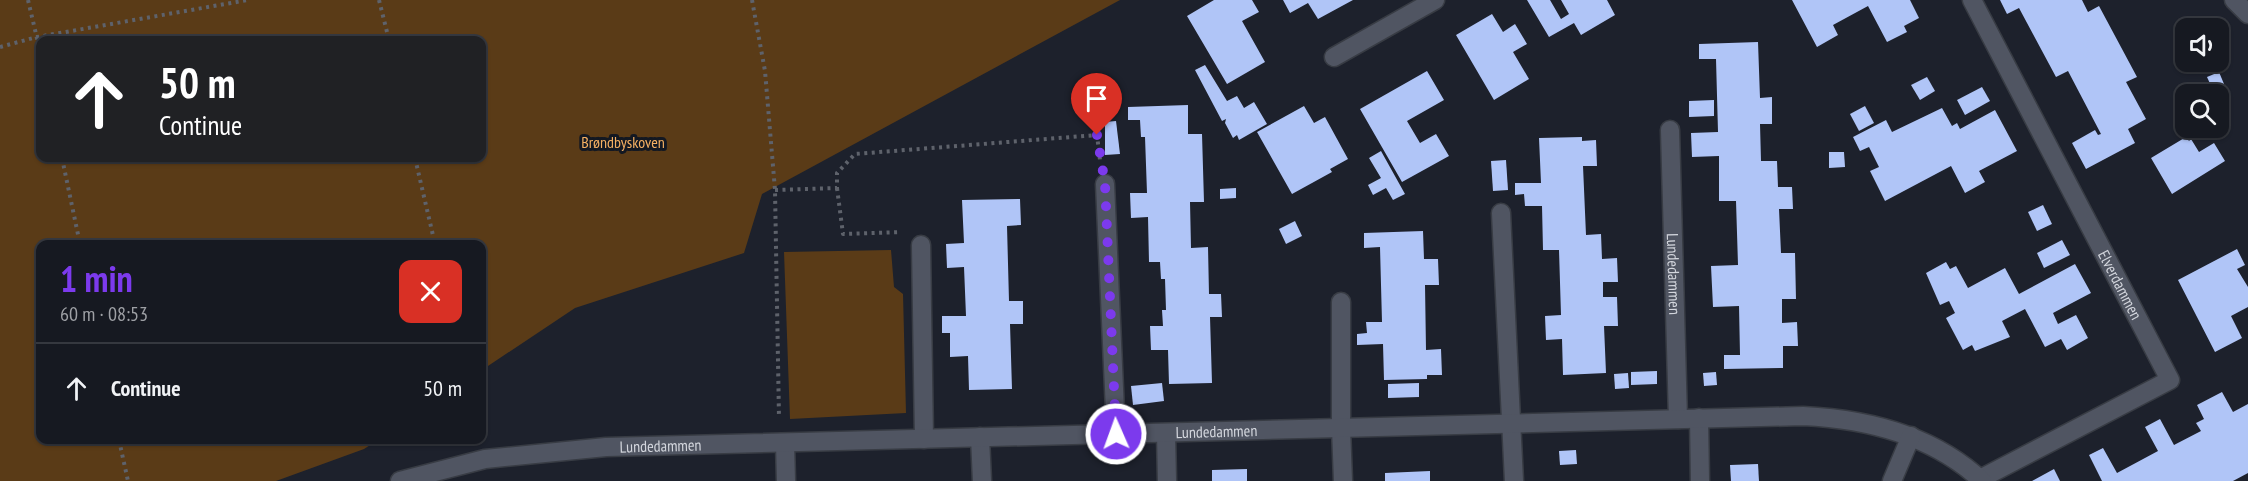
<!DOCTYPE html>
<html lang="en">
<head>
<meta charset="utf-8">
<style>
	body { margin:0; font-family:"PT Sans Narrow",sans-serif; background:#1f222a; color:#f1f3f6; height:100vh; display:flex; flex-direction:column; font-size:22px; white-space:nowrap }
	* { box-sizing:border-box; margin:0 }
	p { font-size:20px; color:#9ea0a5 }
	.icon { flex:none; width:33px; height:33px; fill:none; stroke:currentColor; stroke-width:2; stroke-linecap:round; stroke-linejoin:round }
	.map { position:relative; flex:1; overflow:hidden }
	.drawer { position:absolute; left:36px; top:240px; width:450px; height:204px; display:flex; flex-direction:column; background:#161921; border-radius:12px; box-shadow:0 2px 4px #0004,0 0 0 2px #35383f }
	.drawer>* { flex:none }
	.hud { position:absolute; left:36px; top:36px; width:450px; height:126px; border-radius:12px; box-shadow:0 2px 4px #0004,0 0 0 2px #35383f; background:#202124; color:#fff; overflow:hidden }
	.controls { position:absolute; left:2175px; top:18px; display:grid; gap:12px }
	.controls a { display:grid; place-items:center; width:54px; height:54px; border-radius:12px; background:#161921; box-shadow:0 2px 4px #0004,0 0 0 2px #35383f; font-size:30px }
	.pin { position:absolute; display:grid; place-items:center; width:51px; height:51px; color:#fff; margin:-62px -26px; border-radius:50% 50% 50% 0; rotate:-45deg; box-shadow:0 0 6px #0007 }
	.pin .icon { rotate:45deg }
	.me { position:absolute; width:66px; margin:-33px; rotate:358deg; stroke-linejoin:round; filter:drop-shadow(0 0 4px #0008) }
	.turn { display:flex; align-items:center; gap:21px; height:126px; padding:0 24px; font-size:27px }
	.turn .icon { width:78px; height:78px; stroke-width:2.5 }
	.turn b { display:block; font-size:42px; line-height:51px }
	.round { display:grid; place-items:center; flex:none; width:63px; height:63px; border-radius:12px; background:#1f222a }
	.head { display:flex; align-items:center; justify-content:space-between; height:102px; padding:0 24px }
	h1 { font-size:36px; font-weight:700; line-height:45px; color:#7c3aed }
	ul { padding:0; list-style:none }
	li { display:flex; align-items:center; gap:18px; height:90px; padding:0 24px; border-top:2px solid #35383f }
	li div { flex:1 }
	li b { display:block; font-size:22px }
	li em { font-style:normal }
	.map>svg:first-child { display:block }
</style>
</head>
<body>
<div class="map">
<svg width="2248" height="481" viewBox="0 0 2248 481">
	<rect width="100%" height="100%" fill="#1d212c"/>
	<g fill="#5a3b17" fill-rule="evenodd">
		<path d="M 0,0 L 1120,0 L 762,194 L 744,253 L 575,308 L 482,370 L 482,244 L 40,244 L 40,440 L 378,440 L 364,449 L 276,481 L 0,481 ZM 40,40 L 482,40 L 482,158 L 40,158 Z"/>
		<polygon points="891,250 894,287 903,294 906,413 790,419 784,252"/>
	</g>
	<g fill="#b0c5f7">
		<polygon points="1214,0 1252,0 1259,12 1242,21 1265,62 1227,84 1187,16"/>
		<polygon points="1283,0 1353,0 1318,19 1308,3 1290,13"/>
		<polygon points="1527,0 1550,0 1561,19 1569,14 1561,0 1607,0 1615,15 1581,35 1574,23 1549,37"/>
		<polygon points="1792,0 1910,0 1919,18 1904,26 1907,32 1887,42 1868,6 1833,25 1838,35 1817,47"/>
		<polygon points="2000,0 2082,0 2088,12 2099,6 2137,77 2126,82 2146,119 2128,129 2135,143 2086,169 2072,143 2095,130 2098,135 2101,134 2068,71 2056,77 2019,8 2007,14"/>
		<polygon points="1492,14 1503,32 1515,24 1527,44 1513,52 1529,79 1494,100 1456,35"/>
		<polygon points="1758,42 1760,98 1772,97 1772,124 1760,124 1761,161 1777,161 1778,187 1792,187 1793,209 1779,209 1781,253 1795,253 1796,299 1782,299 1782,323 1797,322 1798,346 1783,346 1783,368 1724,369 1724,355 1740,355 1739,306 1713,307 1711,266 1738,265 1736,201 1719,201 1719,156 1692,157 1691,133 1718,132 1716,59 1699,59 1699,44"/>
		<polygon points="1205,65 1227,101 1237,96 1244,108 1254,102 1267,124 1239,140 1237,135 1233,138 1225,123 1226,119 1222,121 1195,70"/>
		<polygon points="1427,71 1444,100 1407,121 1420,143 1436,134 1449,156 1402,182 1360,109"/>
		<polygon points="2219,72 2224,84 2212,88 2207,77"/>
		<polygon points="1927,77 1935,91 1920,100 1911,85"/>
		<polygon points="1982,87 1990,101 1965,115 1957,100"/>
		<polygon points="1714,100 1714,116 1689,117 1689,101"/>
		<polygon points="1188,105 1188,134 1202,134 1204,202 1190,202 1191,248 1208,247 1209,294 1221,294 1222,317 1210,317 1212,383 1169,384 1168,350 1151,350 1150,326 1163,326 1162,310 1166,310 1165,279 1161,279 1160,262 1149,262 1148,217 1131,218 1130,193 1147,193 1145,137 1141,137 1140,120 1128,120 1128,107"/>
		<polygon points="1304,106 1314,123 1325,117 1348,159 1330,169 1332,172 1292,194 1257,132"/>
		<polygon points="1865,106 1874,123 1859,131 1850,114"/>
		<polygon points="1942,108 1952,126 1957,123 1960,129 1995,110 2017,151 1979,171 1985,182 1965,193 1951,166 1885,201 1870,171 1879,167 1869,147 1860,151 1853,137 1886,120 1892,132"/>
		<polygon points="1116,121 1120,154 1105,155 1105,122"/>
		<polygon points="1582,137 1582,141 1596,140 1597,166 1583,166 1586,235 1601,234 1602,259 1617,258 1618,282 1603,282 1603,297 1617,297 1618,326 1604,326 1606,373 1563,375 1562,339 1546,340 1545,316 1561,315 1559,250 1543,250 1542,206 1525,206 1524,194 1515,195 1515,183 1541,183 1539,138"/>
		<polygon points="2186,137 2189,141 2191,139 2199,152 2214,143 2225,161 2172,194 2151,158"/>
		<polygon points="1381,151 1405,194 1393,200 1386,188 1373,195 1368,185 1381,178 1369,158"/>
		<polygon points="1829,152 1844,152 1845,167 1829,168"/>
		<polygon points="1506,160 1508,190 1493,191 1491,161"/>
		<polygon points="1236,188 1236,198 1220,199 1220,189"/>
		<polygon points="1020,199 1021,225 1007,226 1009,301 1023,301 1023,324 1010,324 1012,389 969,390 968,356 950,357 950,333 942,333 942,316 966,316 964,267 947,268 946,244 964,243 962,200"/>
		<polygon points="2043,205 2052,224 2037,231 2028,212"/>
		<polygon points="1295,221 1302,236 1286,244 1279,229"/>
		<polygon points="1423,231 1424,259 1438,259 1439,285 1425,285 1426,350 1441,349 1442,375 1427,375 1427,379 1384,380 1383,344 1357,345 1357,334 1367,333 1366,322 1382,322 1380,247 1364,248 1364,233"/>
		<polygon points="2062,240 2070,255 2044,268 2037,253"/>
		<polygon points="2237,249 2245,265 2237,269 2248,287 2248,307 2231,316 2242,338 2215,352 2178,280"/>
		<polygon points="1946,262 1950,269 1956,266 1968,288 2005,268 2019,294 2075,264 2091,293 2053,313 2058,324 2076,315 2088,338 2067,350 2061,339 2045,347 2025,309 2002,321 2010,337 1975,351 1972,345 1963,350 1946,318 1955,313 1949,301 1940,305 1926,273"/>
		<polygon points="1657,371 1657,384 1631,385 1631,372"/>
		<polygon points="1716,372 1717,385 1704,386 1703,373"/>
		<polygon points="1628,373 1629,388 1615,389 1614,374"/>
		<polygon points="1162,383 1164,401 1133,405 1131,386"/>
		<polygon points="1419,383 1419,397 1388,398 1388,384"/>
		<polygon points="2222,392 2233,412 2248,404 2248,473 2233,481 2102,481 2089,455 2103,448 2117,473 2158,451 2145,427 2160,419 2174,445 2201,431 2196,423 2204,419 2197,405"/>
		<polygon points="1576,450 1577,464 1560,465 1559,451"/>
		<polygon points="1758,464 1759,481 1731,481 1730,465"/>
		<polygon points="1247,469 1247,481 1212,481 1212,470"/>
		<polygon points="2054,469 2060,481 2032,481"/>
		<polygon points="1430,471 1430,481 1385,481 1385,473"/>
	</g>
	<g fill="none" stroke-linecap="round" stroke-linejoin="round">
		<defs>
			<g id="street">
				<path id="s1" d="M 1972,0 L 2170,380 L 1980,479"/>
				<polyline points="1334,57 1435,0"/>
				<path id="s2" d="M 1670,130 L 1678,419"/>
				<polyline points="1105,184 1116,434"/>
				<polyline points="1501,213 1514,481"/>
				<polyline points="921,245 924,439"/>
				<polyline points="1341,302 1341,428 1343,481"/>
				<polyline points="1699,418 1700,481"/>
				<polyline points="1166,433 1167,481"/>
				<polyline points="980,437 982,481"/>
				<polyline points="785,443 786,481"/>
				<path id="s3" d="M 400,481 L 485,459 L 606,447 L 1803,416 C 1867,419 1933,435 1982,481"/>
				<polyline points="1892,481 1911,436"/>
			</g>
			<polyline id="secondary" points="2234,0 2248,14"/>
		</defs>
		<use href="#street" stroke="#383c44" stroke-width="21"/>
		<use href="#secondary" stroke="#383c44" stroke-width="21"/>
		<g stroke="#5e626b" stroke-width="4" stroke-dasharray="3 4.5" stroke-linecap="butt">
			<polyline points="28,0 40,51"/>
			<polyline points="379,0 389,40"/>
			<polyline points="752,0 765,71 775,190 779,418"/>
			<polyline points="0,47 37,37 248,0"/>
			<polyline points="62,158 80,244"/>
			<polyline points="415,158 435,244"/>
			<polyline points="837,188 843,234 901,232"/>
			<polyline points="775,190 837,188 837,173 855,154 1097,135 1100,160"/>
			<polyline points="119,440 128,481"/>
		</g>
		<use href="#street" stroke="#505562" stroke-width="18"/>
		<use href="#secondary" stroke="#505562" stroke-width="18"/>
	</g>
	<g fill="none" stroke-linecap="round" stroke-linejoin="round">
		<polyline stroke="#7c3aed" stroke-width="10" stroke-dasharray="0 18" points="1097,135 1105,184 1116,434"/>
	</g>
	<g text-anchor="middle" stroke-width="6" stroke-linejoin="round" paint-order="stroke">
		<g font-size="16" fill="#f5b063" stroke="#131822">
			<text x="623" y="148">Brøndbyskoven</text>
		</g>
		<g font-size="16" fill="#d3d6dd" stroke="#131822">
			<text dy="6" stroke="none"><textPath href="#s2" startOffset="144">Lundedammen</textPath></text>
			<text dy="6" stroke="none"><textPath href="#s1" startOffset="321">Elverdammen</textPath></text>
			<text dy="6" stroke="none"><textPath href="#s3" startOffset="820">Lundedammen</textPath></text>
			<text dy="6" stroke="none"><textPath href="#s3" startOffset="264">Lundedammen</textPath></text>
		</g>
	</g>
</svg>
<div class="controls">
<a><svg class="icon" aria-label="sound" viewBox="0 0 24 24"><path d="M4 9h4l5-4v14l-5-4H4zM17 9q2 3 0 6"/></svg></a>
<a><svg class="icon" aria-label="search" viewBox="0 0 24 24"><circle cx="10" cy="10" r="6"/><path d="M15 15l6 6"/></svg></a>
</div>
<div class="pin" style="left:1097px;top:135px;background:#d93025"><svg class="icon" aria-label="arrive" viewBox="0 0 24 24"><path d="M6 21V4h12l-3 4 3 4H6"/></svg></div>
<svg class="me" style="left:1116px;top:434px" viewBox="-20 -20 40 40"><circle r="17" fill="#7c3aed" stroke="#fff" stroke-width="3"/><path d="M0-11L8 9 0 5-8 9z" fill="#fff"/></svg>
<div class="hud">
<div class="turn"><svg class="icon" aria-label="ahead" viewBox="0 0 24 24"><path d="M12 20V5M6 11l6-6 6 6"/></svg><div><b>50 m</b>Continue</div></div>
</div>
<section class="drawer">
<div class="head"><div><h1>1 min</h1><p>60 m · 08:53</p></div><a class="round" style="background:#d93025;color:#fff"><svg class="icon" aria-label="close" viewBox="0 0 24 24"><path d="M6 6l12 12M18 6L6 18"/></svg></a></div>
<ul>
<li><svg class="icon" aria-label="ahead" viewBox="0 0 24 24"><path d="M12 20V5M6 11l6-6 6 6"/></svg><div><b>Continue</b></div><em>50 m</em></li>
</ul>
</section>
</div>
</body>
</html>
